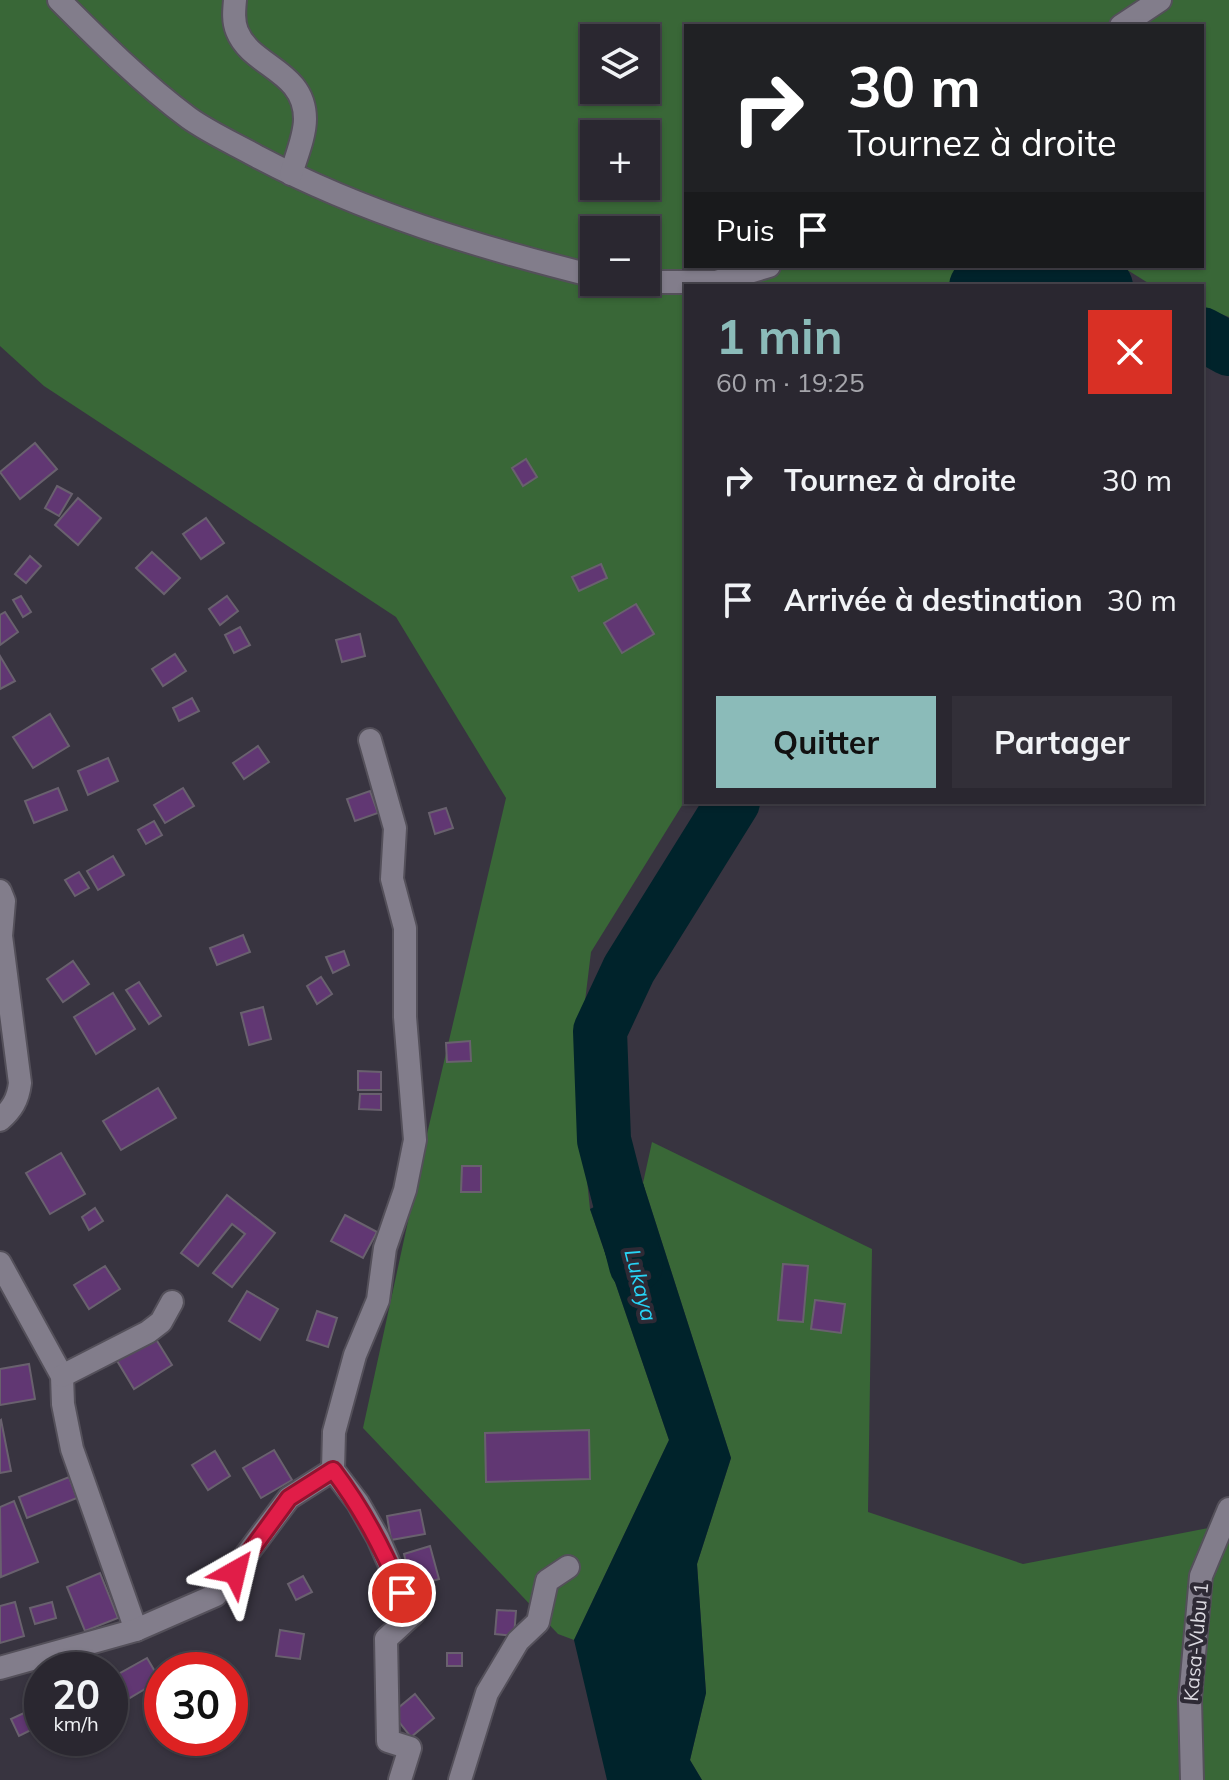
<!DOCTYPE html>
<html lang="fr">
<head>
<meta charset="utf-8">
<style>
	body { margin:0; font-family:Mulish,sans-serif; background:#322f38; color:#f1f3f6; height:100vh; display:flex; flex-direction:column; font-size:30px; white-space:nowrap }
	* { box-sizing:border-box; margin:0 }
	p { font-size:26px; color:#a5a5ab }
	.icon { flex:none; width:44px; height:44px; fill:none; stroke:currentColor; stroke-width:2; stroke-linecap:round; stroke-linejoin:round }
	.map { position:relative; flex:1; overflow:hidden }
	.drawer { position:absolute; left:684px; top:284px; width:520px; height:520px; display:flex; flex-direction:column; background:#2a2730; border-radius:0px; box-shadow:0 2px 6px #0004,0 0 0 2px #46444c }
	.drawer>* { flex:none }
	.top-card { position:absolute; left:684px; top:24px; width:520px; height:244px; border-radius:0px; box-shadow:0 2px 6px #0004,0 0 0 2px #46444c; background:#202124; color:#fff; overflow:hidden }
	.buttons { position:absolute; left:580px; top:24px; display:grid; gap:16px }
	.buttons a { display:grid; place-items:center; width:80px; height:80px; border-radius:0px; background:#2a2730; box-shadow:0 2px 6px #0004,0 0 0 2px #46444c; font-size:40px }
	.speed { position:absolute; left:24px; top:1652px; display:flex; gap:16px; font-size:40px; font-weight:700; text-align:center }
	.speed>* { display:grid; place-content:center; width:104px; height:104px; border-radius:50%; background:#2a2730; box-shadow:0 2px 6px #0004,0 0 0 2px #46444c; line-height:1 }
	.speed small { font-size:20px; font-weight:400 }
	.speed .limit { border:12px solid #d22; background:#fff; color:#111 }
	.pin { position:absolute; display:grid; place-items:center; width:68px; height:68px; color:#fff; margin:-34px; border:4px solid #fff; border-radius:50%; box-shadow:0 2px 8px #0007 }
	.me { position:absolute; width:88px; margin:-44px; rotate:37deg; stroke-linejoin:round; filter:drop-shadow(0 0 6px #0008) }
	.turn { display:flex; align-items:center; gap:28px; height:168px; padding:0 32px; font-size:36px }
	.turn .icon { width:104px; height:104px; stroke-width:2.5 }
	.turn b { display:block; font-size:56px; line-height:68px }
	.then { display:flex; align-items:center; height:76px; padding:0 32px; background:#0003; gap:16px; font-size:30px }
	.round { display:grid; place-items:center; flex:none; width:84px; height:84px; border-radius:0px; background:#322f38 }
	.overview { display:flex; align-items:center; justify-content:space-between; height:136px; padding:0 32px }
	h1 { font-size:48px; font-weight:700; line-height:60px; color:#8bbbb9 }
	.cta { display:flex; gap:16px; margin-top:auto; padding:16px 32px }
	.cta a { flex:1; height:92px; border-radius:0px; background:#8bbbb9; color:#111; font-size:32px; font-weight:700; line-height:92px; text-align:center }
	.cta a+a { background:#322f38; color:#f1f3f6 }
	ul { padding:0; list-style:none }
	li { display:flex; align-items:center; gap:24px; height:120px; padding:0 32px }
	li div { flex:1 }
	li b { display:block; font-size:30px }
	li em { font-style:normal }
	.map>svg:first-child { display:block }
</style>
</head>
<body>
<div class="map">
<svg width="1229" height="1780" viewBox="0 0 1229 1780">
	<rect width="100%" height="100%" fill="#383440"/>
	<g fill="#396737" fill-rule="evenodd">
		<path d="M 0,0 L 1229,0 L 1229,317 L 1202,307 L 1202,286 L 1153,286 L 1121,266 L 1202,266 L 1202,26 L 686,26 L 686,266 L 973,266 L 944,286 L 686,286 L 686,799 L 591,952 L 576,1075 L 590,1209 L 669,1440 L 574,1640 L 558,1634 L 363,1428 L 427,1134 L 506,798 L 396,617 L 44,386 L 0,346 ZM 594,38 L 646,38 L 646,90 L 594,90 ZM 594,134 L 646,134 L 646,186 L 594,186 ZM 594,230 L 646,230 L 646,282 L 594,282 Z"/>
		<polygon points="652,1142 872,1249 868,1512 1023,1564 1229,1524 1229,1780 702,1780 690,1760 706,1693 697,1564 731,1458 643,1183"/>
	</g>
	<polygon fill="#00232b" points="643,1183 731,1458 697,1564 706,1693 690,1760 702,1780 607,1780 574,1640 669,1440 590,1209"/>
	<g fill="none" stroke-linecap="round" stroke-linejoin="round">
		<g stroke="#00232b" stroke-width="54">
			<polyline points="976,286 1031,267 1106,286"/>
			<polyline points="1202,334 1229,349"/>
			<polyline points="636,1265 604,1140 600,1031 629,969 733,802"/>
		</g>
	</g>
	<g fill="#613773" stroke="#69616e" stroke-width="2">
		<polygon points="35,443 57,469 20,499 0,472"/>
		<polygon points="526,459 537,477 523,486 512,468"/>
		<polygon points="57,486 72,494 59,516 45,508"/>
		<polygon points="78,498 101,518 78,545 55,525"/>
		<polygon points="206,518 224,543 201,559 183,534"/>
		<polygon points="152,552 180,578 164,594 136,568"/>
		<polygon points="30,556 41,566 26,583 15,574"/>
		<polygon points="601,564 607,578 579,591 572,577"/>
		<polygon points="21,596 31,612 23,617 13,600"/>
		<polygon points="227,596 238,611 220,625 209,609"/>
		<polygon points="636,604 654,634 622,653 604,623"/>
		<polygon points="5,612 18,632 0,645 0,615"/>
		<polygon points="240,627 250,645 234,653 225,635"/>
		<polygon points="360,634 365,656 342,662 336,640"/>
		<polygon points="175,654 186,671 163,686 152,669"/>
		<polygon points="0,656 15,681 0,689"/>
		<polygon points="192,698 199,711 179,721 173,708"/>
		<polygon points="50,714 69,746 33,768 13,737"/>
		<polygon points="258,746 269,762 244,779 233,763"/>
		<polygon points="108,758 118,781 88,795 78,771"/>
		<polygon points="58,788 67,810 34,823 25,801"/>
		<polygon points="183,788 194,806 165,823 154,805"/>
		<polygon points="370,791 378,813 355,821 347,799"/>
		<polygon points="446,808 453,828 435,834 429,813"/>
		<polygon points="154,821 162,835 146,844 138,830"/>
		<polygon points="113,856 124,875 98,890 87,871"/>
		<polygon points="79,872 89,888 75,896 65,880"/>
		<polygon points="243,935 250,952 217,965 210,948"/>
		<polygon points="344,951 349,965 333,973 326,957"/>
		<polygon points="73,961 89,984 63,1002 47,979"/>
		<polygon points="321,977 332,994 317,1004 307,986"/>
		<polygon points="139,982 161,1016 149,1024 126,990"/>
		<polygon points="113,993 135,1029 96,1054 74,1017"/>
		<polygon points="263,1007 271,1039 249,1045 241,1013"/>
		<polygon points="470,1041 471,1061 447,1062 446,1043"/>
		<polygon points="358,1071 381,1072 381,1090 358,1090"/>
		<polygon points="158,1088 176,1118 121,1150 103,1121"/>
		<polygon points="360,1094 381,1094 381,1110 359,1109"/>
		<polygon points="61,1153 85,1194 50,1214 26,1173"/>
		<polygon points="462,1166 481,1166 481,1192 461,1192"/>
		<polygon points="227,1195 275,1233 232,1287 213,1273 245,1234 232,1224 198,1266 181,1253"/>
		<polygon points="95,1208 103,1221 89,1230 82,1217"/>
		<polygon points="345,1215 377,1232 363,1258 331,1241"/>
		<polygon points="783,1264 808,1266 803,1322 778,1320"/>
		<polygon points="105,1266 120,1289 89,1309 74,1285"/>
		<polygon points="247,1291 278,1309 260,1340 229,1321"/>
		<polygon points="815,1300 845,1304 841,1333 811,1329"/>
		<polygon points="317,1311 337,1318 328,1347 307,1340"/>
		<polygon points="154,1336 172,1365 134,1389 116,1359"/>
		<polygon points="29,1364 35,1399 0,1405 0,1369"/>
		<polygon points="1,1420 11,1471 0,1473 0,1421"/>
		<polygon points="589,1430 590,1479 486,1482 485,1433"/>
		<polygon points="274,1450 292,1480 261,1498 243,1468"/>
		<polygon points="215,1451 230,1476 208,1490 192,1465"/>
		<polygon points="69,1477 77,1498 27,1518 19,1497"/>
		<polygon points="14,1501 38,1562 1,1577 0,1507"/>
		<polygon points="420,1510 425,1534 391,1540 387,1516"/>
		<polygon points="430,1546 439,1579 412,1587 404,1554"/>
		<polygon points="100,1573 118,1618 85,1631 67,1587"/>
		<polygon points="303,1576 312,1592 296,1600 288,1584"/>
		<polygon points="15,1602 24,1636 0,1643 0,1606"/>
		<polygon points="52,1602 56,1618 35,1624 30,1608"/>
		<polygon points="497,1610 516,1611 514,1636 495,1634"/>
		<polygon points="280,1630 304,1634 300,1659 276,1656"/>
		<rect x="447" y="1653" width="15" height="13"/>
		<polygon points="147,1658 160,1680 128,1699 115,1676"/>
		<polygon points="415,1694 434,1718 411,1737 392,1713"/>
		<polygon points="26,1712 35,1728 19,1736 11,1719"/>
	</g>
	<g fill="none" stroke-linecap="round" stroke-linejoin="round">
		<defs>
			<g id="minor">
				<path d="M 59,0 C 99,40 143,84 189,118 C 210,133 235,144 258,157 C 364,213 478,247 594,276"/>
				<path d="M 235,0 C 234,11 233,21 237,31 C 251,67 305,70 305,119 C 305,136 296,157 291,174"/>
				<polyline points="1121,26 1160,0"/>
				<polyline points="641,282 716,282 769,266"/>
				<polyline points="370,740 395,828 392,879 405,928 405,1017 415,1140 405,1190 385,1248 378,1300 355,1355 334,1432 333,1470 358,1503 378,1538 402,1593 414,1613 386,1639 388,1741 410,1748 400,1780"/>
				<path d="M 0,891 L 4,901 L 1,936 L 20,1083 C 18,1100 12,1109 0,1120"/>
				<polyline points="0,1263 62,1376 63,1404 72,1449 136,1630"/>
				<polyline points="62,1376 148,1332 161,1322 172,1302"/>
				<polyline points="0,1668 136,1630 216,1595 289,1498 333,1470"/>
				<polyline points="460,1780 487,1693 518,1641 538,1622 547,1581 568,1567"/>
				<polyline points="1192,1780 1190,1699 1201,1576 1229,1509"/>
			</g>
		</defs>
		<use href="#minor" stroke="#54505a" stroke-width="26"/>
		<use href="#minor" stroke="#827d8b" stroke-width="22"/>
	</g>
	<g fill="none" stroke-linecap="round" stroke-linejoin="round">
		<defs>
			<path id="route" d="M 235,1572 L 289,1498 L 333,1470 C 363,1510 382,1547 402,1593"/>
		</defs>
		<use href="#route" stroke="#92132f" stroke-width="20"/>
		<use href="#route" stroke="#e11d48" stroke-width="14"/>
	</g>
	<g text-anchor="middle" stroke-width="8" stroke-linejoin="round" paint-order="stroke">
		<g font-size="20" fill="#dbd9e0" stroke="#2e2a35">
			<text transform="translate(1196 1642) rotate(-85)" y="7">Kasa-Vubu 1</text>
		</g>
		<g font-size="22" font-style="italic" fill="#27d4f6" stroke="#2e2a35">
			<text transform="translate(641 1285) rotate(76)" y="8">Lukaya</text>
		</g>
	</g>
</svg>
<div class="buttons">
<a><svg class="icon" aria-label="layers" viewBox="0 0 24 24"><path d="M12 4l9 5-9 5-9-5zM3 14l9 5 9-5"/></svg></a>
<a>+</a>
<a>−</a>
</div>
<div class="speed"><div>20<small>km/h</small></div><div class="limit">30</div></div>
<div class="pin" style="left:402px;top:1593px;background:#d93025"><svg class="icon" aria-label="arrive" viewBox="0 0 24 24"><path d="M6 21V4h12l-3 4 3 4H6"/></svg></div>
<svg class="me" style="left:235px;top:1572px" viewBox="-20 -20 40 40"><path d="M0-17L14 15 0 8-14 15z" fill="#e11d48" stroke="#fff" stroke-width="4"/></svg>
<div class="top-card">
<div class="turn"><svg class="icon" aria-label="right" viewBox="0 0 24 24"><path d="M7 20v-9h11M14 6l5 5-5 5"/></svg><div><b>30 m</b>Tournez à droite</div></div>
<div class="then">Puis<svg class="icon" aria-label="arrive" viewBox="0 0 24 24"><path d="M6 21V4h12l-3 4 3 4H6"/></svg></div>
</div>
<section class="drawer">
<div class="overview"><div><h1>1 min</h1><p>60 m · 19:25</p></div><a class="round" style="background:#d93025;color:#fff"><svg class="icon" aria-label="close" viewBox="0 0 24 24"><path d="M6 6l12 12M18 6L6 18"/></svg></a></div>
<ul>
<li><svg class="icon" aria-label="right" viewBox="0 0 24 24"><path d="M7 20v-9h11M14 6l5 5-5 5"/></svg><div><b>Tournez à droite</b></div><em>30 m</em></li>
<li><svg class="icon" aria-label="arrive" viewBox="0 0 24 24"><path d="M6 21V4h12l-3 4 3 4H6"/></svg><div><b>Arrivée à destination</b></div><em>30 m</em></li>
</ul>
<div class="cta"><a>Quitter</a><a>Partager</a></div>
</section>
</div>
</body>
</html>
